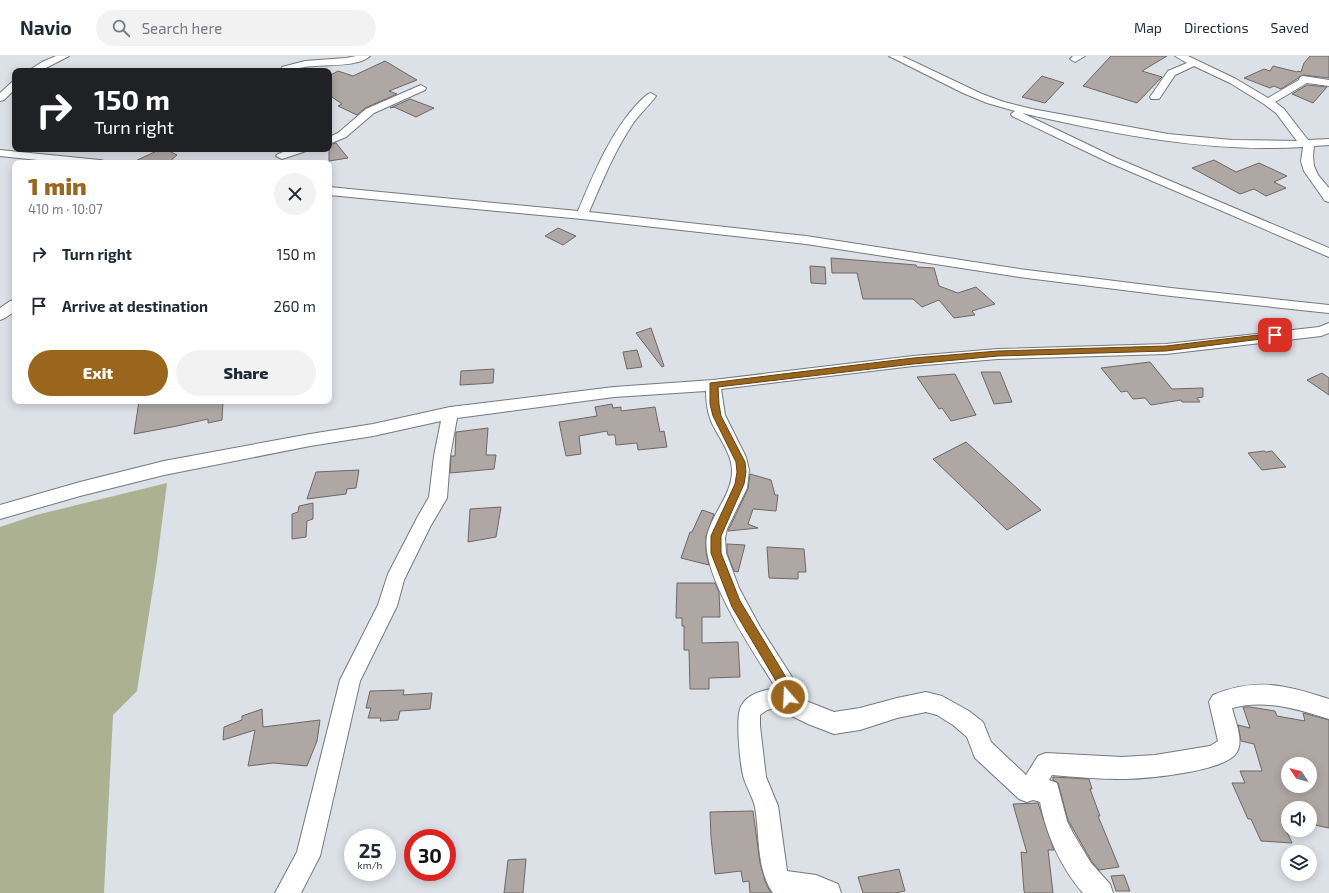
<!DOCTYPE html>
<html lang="en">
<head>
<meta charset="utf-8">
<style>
	body { margin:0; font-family:"Exo 2",sans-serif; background:#f2f2f3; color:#1f2937; height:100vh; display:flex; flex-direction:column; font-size:15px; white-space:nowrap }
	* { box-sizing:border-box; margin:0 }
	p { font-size:13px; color:#747a83 }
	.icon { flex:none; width:22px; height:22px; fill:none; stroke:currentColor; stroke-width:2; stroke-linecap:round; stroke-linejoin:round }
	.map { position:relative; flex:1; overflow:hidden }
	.details { position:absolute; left:12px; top:104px; width:320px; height:244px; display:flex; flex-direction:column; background:#fff; border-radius:8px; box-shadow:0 2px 10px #0003 }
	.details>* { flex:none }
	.hud { position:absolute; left:12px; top:12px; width:320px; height:84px; border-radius:8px; box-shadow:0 2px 10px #0003; background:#202124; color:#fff; overflow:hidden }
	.needle { width:26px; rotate:305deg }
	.buttons { position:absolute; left:1281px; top:701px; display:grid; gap:8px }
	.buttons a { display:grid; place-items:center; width:36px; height:36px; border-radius:50%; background:#fff; box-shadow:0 2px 10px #0003; font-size:20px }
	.speed { position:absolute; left:344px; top:773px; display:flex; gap:8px; font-size:20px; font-weight:700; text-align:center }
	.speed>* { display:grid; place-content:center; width:52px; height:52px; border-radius:50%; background:#fff; box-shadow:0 2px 10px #0003; line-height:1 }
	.speed small { font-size:10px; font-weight:400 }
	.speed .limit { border:6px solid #d22; background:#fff; color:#111 }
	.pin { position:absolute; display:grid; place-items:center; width:34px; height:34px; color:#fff; margin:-17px; border-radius:8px; box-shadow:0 2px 6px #0006 }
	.me { position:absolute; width:44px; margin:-22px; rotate:341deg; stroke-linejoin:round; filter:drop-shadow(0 0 3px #0008) }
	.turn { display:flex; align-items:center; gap:14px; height:84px; padding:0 16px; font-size:18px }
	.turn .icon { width:52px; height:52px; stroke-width:2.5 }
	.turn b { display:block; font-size:28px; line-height:34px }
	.round { display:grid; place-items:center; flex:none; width:42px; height:42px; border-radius:21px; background:#f2f2f3 }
	.summary { display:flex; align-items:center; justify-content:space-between; height:68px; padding:0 16px }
	h1 { font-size:24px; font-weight:800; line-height:30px; color:#9a661d }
	.cta { display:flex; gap:8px; margin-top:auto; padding:8px 16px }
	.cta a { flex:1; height:46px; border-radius:24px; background:#9a661d; color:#fff; font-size:16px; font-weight:800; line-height:46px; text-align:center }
	.cta a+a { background:#f2f2f3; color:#1f2937 }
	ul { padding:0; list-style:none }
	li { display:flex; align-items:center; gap:12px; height:52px; padding:0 16px }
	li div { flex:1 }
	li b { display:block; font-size:15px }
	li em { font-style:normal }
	header { display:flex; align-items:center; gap:24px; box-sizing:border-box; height:56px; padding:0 20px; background:#fff; border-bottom:1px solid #e0e1e3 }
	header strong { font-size:19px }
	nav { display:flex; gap:22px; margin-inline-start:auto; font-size:14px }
	.search { width:280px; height:36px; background:#f2f2f3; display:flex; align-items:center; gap:10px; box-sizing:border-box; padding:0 14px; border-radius:22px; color:#747a83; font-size:15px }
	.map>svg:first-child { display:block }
</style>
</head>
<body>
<header>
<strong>Navio</strong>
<div class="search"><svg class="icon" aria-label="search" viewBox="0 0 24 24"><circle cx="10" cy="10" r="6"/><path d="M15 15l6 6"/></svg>Search here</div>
<nav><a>Map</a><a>Directions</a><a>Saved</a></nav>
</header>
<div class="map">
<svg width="1329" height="837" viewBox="0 0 1329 837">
	<rect width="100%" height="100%" fill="#dce0e7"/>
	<polygon fill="#acb291" points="167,427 157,506 137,635 113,659 104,837 0,837 0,471 36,459"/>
	<g fill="#afa7a4" stroke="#6e6764" fill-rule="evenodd">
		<polygon points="1111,0 1167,0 1142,15 1162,21 1137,47 1083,30"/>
		<polygon points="1310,0 1329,0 1329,22 1303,19 1281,33 1274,30 1270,32 1244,22 1264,13 1270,15 1273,10 1297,16 1298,15 1301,16 1304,7"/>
		<polygon points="385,5 417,24 389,35 397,38 365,52 357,59 338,50 342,48 329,39 329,20 338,15 353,20"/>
		<polygon points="1042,20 1064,27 1045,47 1022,41"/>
		<polygon points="1307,29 1327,31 1313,47 1292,38"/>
		<polygon points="410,43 434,52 416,61 394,51 390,52"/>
		<polygon points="336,87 348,102 329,105 329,89"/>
		<polygon points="161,93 165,93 177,99 168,107 131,107"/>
		<polygon points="1214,104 1236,116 1259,107 1287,120 1274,126 1286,132 1266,140 1254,133 1240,138 1192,112"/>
		<polygon points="558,172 576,180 563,189 545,180"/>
		<polygon points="831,202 916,209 917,211 934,212 939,230 958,237 976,231 995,248 972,255 975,259 954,262 939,244 922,251 913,243 863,243 857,217 832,217"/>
		<polygon points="810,210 825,211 826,228 811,227"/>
		<polygon points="651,272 664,310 662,311 636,277"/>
		<polygon points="637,294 642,311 627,313 623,296"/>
		<polygon points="1150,306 1172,333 1203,332 1203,341 1197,342 1200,346 1182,346 1181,344 1151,349 1145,342 1133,343 1127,335 1121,336 1101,312"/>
		<polygon points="494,313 493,327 460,329 461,315"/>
		<polygon points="981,316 1000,316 1012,346 994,348"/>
		<polygon points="1322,317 1329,322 1329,339 1307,324"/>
		<polygon points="955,318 976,359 951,365 942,352 939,353 917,321"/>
		<polygon points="139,345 223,345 222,364 208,367 208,363 177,370 134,378"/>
		<polygon points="612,348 613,352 621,351 621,355 655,351 660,376 664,375 667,391 638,394 637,387 616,389 615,379 608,379 607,375 579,380 581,398 566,400 559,366 597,360 595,351"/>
		<polygon points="488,372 486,399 496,399 494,413 450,417 451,400 455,400 456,376"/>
		<polygon points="966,386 1041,454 1007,474 933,403"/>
		<polygon points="1264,395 1266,396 1272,395 1286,411 1262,414 1248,397"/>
		<polygon points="359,414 356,432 347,433 346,438 307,443 316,416"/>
		<polygon points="750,418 771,424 775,439 778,439 776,455 753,453 748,468 758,472 728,475 748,433"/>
		<polygon points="313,447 313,463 307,465 306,481 292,483 292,458 298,456 299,450"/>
		<polygon points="501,451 496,481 468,486 470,453"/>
		<polygon points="702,454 714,458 706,480 706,496 709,509 681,502 690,476 692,476"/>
		<polygon points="727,488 745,489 738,516 734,515 727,497"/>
		<polygon points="767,491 804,493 806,516 798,516 798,523 769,522"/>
		<polygon points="677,527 715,527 719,536 720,561 702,561 702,587 738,586 740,621 709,622 709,633 690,633 689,594 684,594 684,570 682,570 682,562 676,562"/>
		<polygon points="404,634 403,639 432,637 430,653 400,655 398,664 380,665 381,662 368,662 371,652 366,652 370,635"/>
		<path d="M 1243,651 L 1250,651 L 1275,655 L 1277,660 L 1305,665 L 1303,657 L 1329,664 L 1329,772 L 1310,768 L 1310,752 L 1288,752 L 1288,764 L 1281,763 L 1292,787 L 1261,785 L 1251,763 L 1248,763 L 1232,727 L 1245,727 L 1240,715 L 1262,715 L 1254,688 L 1241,685 L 1238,669 L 1250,672 ZM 1288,708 L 1310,708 L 1310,730 L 1288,730 Z"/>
		<polygon points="262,653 263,671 320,664 317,685 307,710 273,707 248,710 255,674 223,684 224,671 242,664 242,660"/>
		<polygon points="1053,721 1089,723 1092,733 1090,733 1100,760 1098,760 1119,811 1099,814 1092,806 1068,764 1058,727 1053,724"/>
		<polygon points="1038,747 1054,794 1048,794 1053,837 1025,837 1024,835 1021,796 1027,797 1013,748"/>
		<polygon points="753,755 760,807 766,828 771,837 750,837 749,825 743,826 741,815 715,818 711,781 710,756"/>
		<polygon points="526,803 523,837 504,837 508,804"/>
		<polygon points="899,813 905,835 895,837 863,837 858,821"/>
		<polygon points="1124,819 1130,835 1116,835 1111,820"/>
	</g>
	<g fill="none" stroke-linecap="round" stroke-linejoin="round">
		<defs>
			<g id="minor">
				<polygon points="56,0 69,0 40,15 28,15 42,6"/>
				<path d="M 356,0 L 370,0 C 358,12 321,8 305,11 C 296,12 289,15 280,15 L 282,11 L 305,5 L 346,2 Z"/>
				<path d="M 889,0 L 902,0 L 982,38 L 1004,46 L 1032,53 L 1168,78 L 1232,84 L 1297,85 L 1276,57 L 1264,48 L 1230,27 L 1194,10 L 1175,19 L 1159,43 L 1151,43 L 1150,41 L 1168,15 L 1187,7 L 1175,0 L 1188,0 L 1236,23 L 1268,42 L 1299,24 L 1300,21 L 1303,20 L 1329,24 L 1329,30 L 1307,27 L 1275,46 L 1284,53 L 1308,84 L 1329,83 L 1329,89 L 1314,90 L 1313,100 L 1314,110 L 1318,119 L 1329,132 L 1329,146 L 1325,145 L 1304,115 L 1301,105 L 1303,91 C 1209,97 1113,78 1022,57 L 1116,102 L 1329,192 L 1329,201 L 1108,106 L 1012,60 L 1011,58 L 1015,55 L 987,47 L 963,37 Z"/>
				<polygon points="1073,0 1085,0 1075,6 1070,3"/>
				<polygon points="15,25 15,33 4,44 0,45 0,37 12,26"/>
				<polygon points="421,29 426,32 425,34 374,57 346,81 329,88 329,81 338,77 366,53"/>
				<path d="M 651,37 L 656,40 C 649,50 639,58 632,69 C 614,96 602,126 589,156 L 806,180 L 1019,213 L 1171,232 L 1329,249 L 1329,257 L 1171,240 L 1019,221 L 806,188 L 582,163 L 329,139 L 329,131 L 578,155 C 594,117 610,77 639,46 C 643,43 646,38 651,37 Z"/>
				<polygon points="291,93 308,93 306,95 282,103 276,100 278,98"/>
				<polygon points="0,94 100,104 104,105 106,107 66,107 0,100"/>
				<polygon points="15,244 15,255 5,262 0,264 0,252 10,245"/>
				<path d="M 1329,267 L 1329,277 L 1321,280 L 1166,298 L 998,303 L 913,310 L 721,333 L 725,359 L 746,401 L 749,414 L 747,432 L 727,473 L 725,482 L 726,497 L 739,532 L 760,571 L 792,621 L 797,636 L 806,645 L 834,656 L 860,652 L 897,642 L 926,636 L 942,640 L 969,655 L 983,666 L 991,686 L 1026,719 L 1038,700 L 1046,697 L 1122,701 L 1155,699 L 1210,690 L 1218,685 L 1209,646 L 1213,639 C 1257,621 1286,629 1329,643 L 1329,663 C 1297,653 1266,643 1232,652 C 1235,665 1244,684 1237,696 C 1226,716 1144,723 1122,723 C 1098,723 1075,721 1052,719 L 1049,724 L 1057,727 L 1067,765 L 1073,777 L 1091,807 L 1110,828 L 1113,837 L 1083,837 C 1061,812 1046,778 1040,746 L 1033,744 L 1027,746 L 1019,743 L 975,702 L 967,681 L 953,669 L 937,659 L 926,656 L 897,662 L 860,674 L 834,678 L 808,668 L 790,659 L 783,650 L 767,654 L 760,659 L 760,670 L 766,721 L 778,750 L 787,815 L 816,819 L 838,828 L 841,837 L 773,837 C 756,813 760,779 755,751 C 753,742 747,732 744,723 C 740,710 736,665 740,653 C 744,640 760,635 771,633 L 774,629 C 754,597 700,517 707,480 C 712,457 732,439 732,415 C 732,397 718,381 711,365 C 707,355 706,345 706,335 L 614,341 L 457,362 L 450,400 L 447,442 L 430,471 L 404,524 L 397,550 L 360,625 L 320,800 L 301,837 L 275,837 L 297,796 L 340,624 L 378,549 L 388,518 L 417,462 L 429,441 L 434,400 L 441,365 L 373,380 L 310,390 L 164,419 L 80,440 L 0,463 L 0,449 L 80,426 L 164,405 L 310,378 L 373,368 L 450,351 L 614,331 L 713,324 L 913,300 L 998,293 L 1166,288 L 1319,271 Z"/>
			</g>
		</defs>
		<use href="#minor" stroke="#75787e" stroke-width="2"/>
		<use href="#minor" fill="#fff" fill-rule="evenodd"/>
	</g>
	<polygon fill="#9a661d" stroke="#644213" points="1275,277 1277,277 1277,281 1166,295 998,300 913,308 718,331 719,348 721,360 745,406 746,416 744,428 721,480 721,497 740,545 790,628 793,641 792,645 788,647 784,645 779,630 732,551 711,497 711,480 735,428 737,416 736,406 713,360 710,348 710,327 913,302 998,295 1166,290"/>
</svg>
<div class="buttons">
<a><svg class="needle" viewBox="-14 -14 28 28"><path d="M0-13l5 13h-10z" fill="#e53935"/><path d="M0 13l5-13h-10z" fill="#747a83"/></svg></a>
<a><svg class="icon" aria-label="sound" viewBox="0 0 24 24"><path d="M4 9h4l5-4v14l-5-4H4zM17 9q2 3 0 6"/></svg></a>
<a><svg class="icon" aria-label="layers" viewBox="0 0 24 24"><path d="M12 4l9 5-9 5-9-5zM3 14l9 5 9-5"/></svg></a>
</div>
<div class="speed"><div>25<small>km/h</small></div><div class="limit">30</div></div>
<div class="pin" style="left:1275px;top:279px;background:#d93025"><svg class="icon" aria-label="arrive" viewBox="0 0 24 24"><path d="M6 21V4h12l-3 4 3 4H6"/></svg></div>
<svg class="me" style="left:788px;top:641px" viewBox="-20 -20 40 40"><circle r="17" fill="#9a661d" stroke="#fff" stroke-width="3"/><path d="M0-11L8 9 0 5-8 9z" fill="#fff"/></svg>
<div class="hud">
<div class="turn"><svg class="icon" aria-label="right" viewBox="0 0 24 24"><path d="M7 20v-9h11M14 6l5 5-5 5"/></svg><div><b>150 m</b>Turn right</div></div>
</div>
<section class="details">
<div class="summary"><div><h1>1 min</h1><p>410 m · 10:07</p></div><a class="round"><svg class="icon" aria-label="close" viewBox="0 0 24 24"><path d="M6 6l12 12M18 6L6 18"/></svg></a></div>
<ul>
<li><svg class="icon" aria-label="right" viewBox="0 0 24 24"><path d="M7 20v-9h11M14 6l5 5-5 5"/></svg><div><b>Turn right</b></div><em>150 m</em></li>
<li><svg class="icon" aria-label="arrive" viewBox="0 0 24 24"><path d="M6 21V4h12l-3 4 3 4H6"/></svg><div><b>Arrive at destination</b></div><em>260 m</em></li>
</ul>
<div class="cta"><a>Exit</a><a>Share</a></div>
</section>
</div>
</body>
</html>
